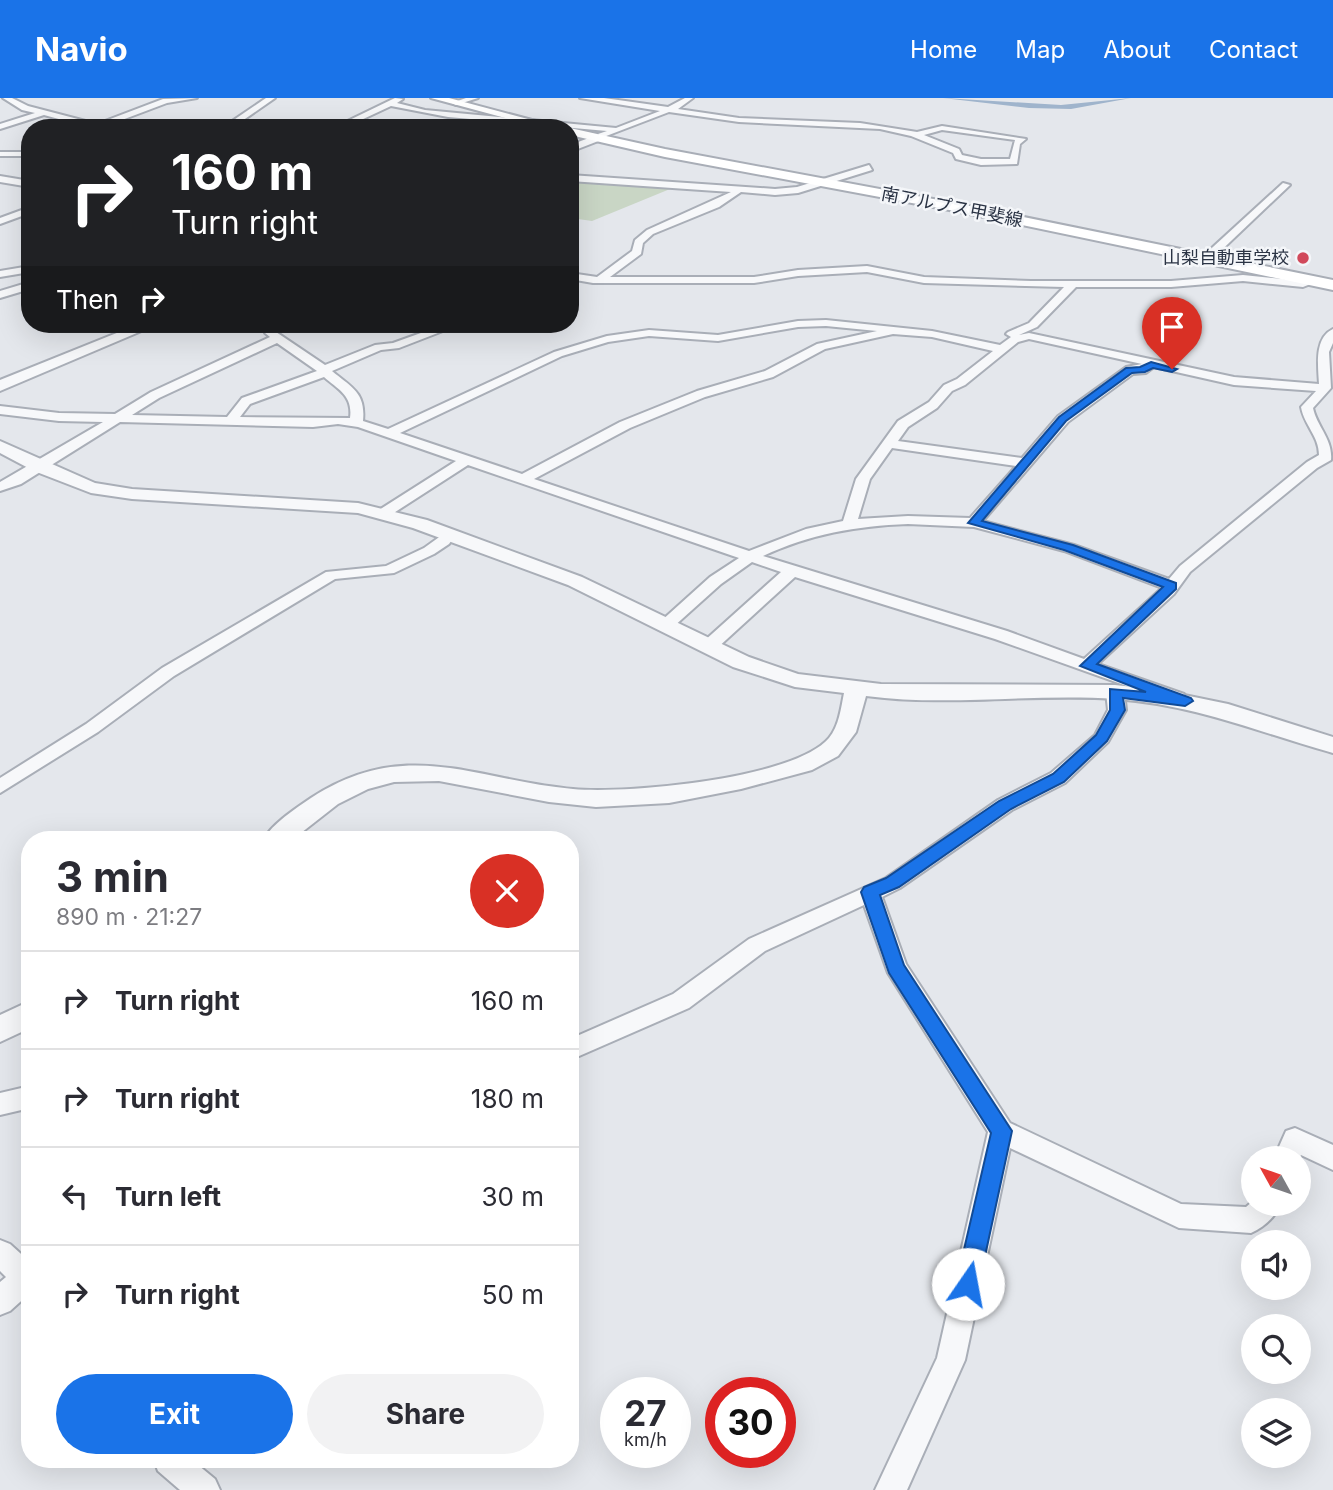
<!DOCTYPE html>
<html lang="en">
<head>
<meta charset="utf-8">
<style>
	body { margin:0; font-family:Inter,"Noto Sans JP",sans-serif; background:#f2f2f3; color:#2b2b33; height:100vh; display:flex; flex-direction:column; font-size:26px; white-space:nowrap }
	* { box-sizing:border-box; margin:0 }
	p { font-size:23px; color:#7c7c81 }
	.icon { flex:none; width:38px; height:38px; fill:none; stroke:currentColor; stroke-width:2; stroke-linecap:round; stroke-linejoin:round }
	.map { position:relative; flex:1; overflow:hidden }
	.side { position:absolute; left:21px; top:733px; width:558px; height:637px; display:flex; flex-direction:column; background:#fff; border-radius:28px; box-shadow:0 7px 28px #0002 }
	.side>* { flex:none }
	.guide { position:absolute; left:21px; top:21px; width:558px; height:214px; border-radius:28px; box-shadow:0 7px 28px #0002; background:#202124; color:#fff; overflow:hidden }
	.needle { width:46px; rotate:310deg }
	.buttons { position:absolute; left:1241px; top:1048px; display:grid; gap:14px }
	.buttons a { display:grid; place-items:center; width:70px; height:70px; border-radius:50%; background:#fff; box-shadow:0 7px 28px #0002; font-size:35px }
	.speed { position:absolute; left:600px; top:1279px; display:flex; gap:14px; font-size:35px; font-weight:700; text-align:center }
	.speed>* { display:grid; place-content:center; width:91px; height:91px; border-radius:50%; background:#fff; box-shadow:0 7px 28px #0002; line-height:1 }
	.speed small { font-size:18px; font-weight:400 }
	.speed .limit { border:10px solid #d22; background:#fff; color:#111 }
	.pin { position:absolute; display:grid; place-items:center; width:60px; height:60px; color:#fff; margin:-72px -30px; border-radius:50% 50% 50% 0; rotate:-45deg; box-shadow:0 0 7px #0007 }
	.pin .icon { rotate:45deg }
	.me { position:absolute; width:77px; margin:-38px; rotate:12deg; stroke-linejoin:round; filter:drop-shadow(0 0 5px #0008) }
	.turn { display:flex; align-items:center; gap:24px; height:147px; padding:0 35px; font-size:32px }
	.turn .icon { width:91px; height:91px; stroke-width:2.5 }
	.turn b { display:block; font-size:49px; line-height:60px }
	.then { display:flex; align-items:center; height:66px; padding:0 35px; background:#0003; gap:14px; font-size:26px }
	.round { display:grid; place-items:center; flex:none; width:74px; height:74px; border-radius:37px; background:#f2f2f3 }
	.overview { display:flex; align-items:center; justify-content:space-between; height:119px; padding:0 35px }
	h1 { font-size:42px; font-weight:700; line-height:52px }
	.primary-button { display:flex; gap:14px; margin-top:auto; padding:14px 35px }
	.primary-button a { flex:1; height:80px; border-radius:42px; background:#1a73e8; color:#fff; font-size:28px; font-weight:700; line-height:80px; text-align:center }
	.primary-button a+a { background:#f2f2f3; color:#2b2b33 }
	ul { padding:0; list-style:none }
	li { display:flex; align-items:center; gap:21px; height:98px; padding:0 35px; border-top:2px solid #e1e1e2 }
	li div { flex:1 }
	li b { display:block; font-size:26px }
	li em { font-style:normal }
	header { display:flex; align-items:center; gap:42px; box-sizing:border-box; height:98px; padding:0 35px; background:#1a73e8; color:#fff }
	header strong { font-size:33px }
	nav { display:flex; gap:38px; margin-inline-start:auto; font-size:24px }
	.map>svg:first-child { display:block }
</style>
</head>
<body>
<header>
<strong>Navio</strong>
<nav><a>Home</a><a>Map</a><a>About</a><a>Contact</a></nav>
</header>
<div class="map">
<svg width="1333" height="1392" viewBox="0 0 1333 1392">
	<rect width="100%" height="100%" fill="#e4e7ec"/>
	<polygon fill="#c9d6c5" points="580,82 670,91 592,123 571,120 571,87"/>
	<polygon fill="#9fb4cc" points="943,0 1061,7 1131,0 1071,11 1029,10"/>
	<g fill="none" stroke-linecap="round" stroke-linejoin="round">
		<defs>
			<g id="minor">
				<polygon points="3,0 12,0 28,8 97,26 163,1 197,0 167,5 106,28 110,30 92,30 44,17 0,31 0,26 35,15 22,12"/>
				<polygon points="266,0 275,0 232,30 222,30"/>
				<path d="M 395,0 L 403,1 L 397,5 L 425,12 L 616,30 L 660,13 L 580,0 L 604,0 L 668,9 L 685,0 L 693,0 L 678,11 L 739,20 L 860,25 L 917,34 L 942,28 L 1026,41 L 1020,46 L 1017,66 L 981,67 L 956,61 L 953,55 L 911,38 L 880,31 L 739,24 L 669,14 L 601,40 L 598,36 L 607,33 L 448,19 L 391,8 L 344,30 L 333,30 ZM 942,32 L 1015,42 L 1010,61 L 981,61 L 962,57 L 959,51 L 924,37 Z"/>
				<polygon points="466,0 478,0 456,7 452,5"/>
				<rect x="0" y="54" width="30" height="4"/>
				<path d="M 869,67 L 872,72 L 798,95 L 775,97 L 741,94 L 719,109 L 653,136 L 643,145 L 641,156 L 610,179 L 754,179 L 798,172 L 867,168 L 924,179 L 1031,183 L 1171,183 L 1243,177 L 1303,183 L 1313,180 L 1318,183 L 1303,189 L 1243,183 L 1171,189 L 1076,189 L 1037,229 L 1019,237 L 1029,235 L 1234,279 L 1319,286 C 1318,267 1314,240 1333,231 L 1333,245 L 1329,254 L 1331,290 L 1313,310 C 1317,329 1333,341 1331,362 L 1317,370 L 1190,474 L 1174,496 L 1098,566 L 1184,596 L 1187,600 L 1184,604 L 1172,604 L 995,541 L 795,479 L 715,552 L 703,552 L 701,548 L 703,544 L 781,474 L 752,464 L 721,486 L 672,530 L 660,530 L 658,527 L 660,524 L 710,479 L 739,460 L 468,367 L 389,418 L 379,418 L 377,415 L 379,412 L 456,363 L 358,329 L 338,326 L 313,329 L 120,324 L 21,386 L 0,393 L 0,384 L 103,324 L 59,323 L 0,316 L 0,308 L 59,315 L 115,316 L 151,294 L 270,239 L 265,235 L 265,226 L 275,226 L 276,234 L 325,267 L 375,247 L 393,245 L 446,226 L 461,226 L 399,250 L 381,252 L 332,273 C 351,289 366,294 363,323 L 388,331 L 554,254 L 607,238 L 649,232 L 718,237 L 798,223 L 826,222 L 932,233 L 1000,247 L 1011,239 L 1006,236 L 1008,234 L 1029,225 L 1064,189 L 924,185 L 867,174 L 798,178 L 754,185 L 593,185 L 570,181 L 570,175 L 597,179 L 632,153 L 635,142 L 647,132 L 731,94 L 570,83 L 570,77 L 775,91 L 797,89 ZM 826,228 L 877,233 L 817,246 L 765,273 L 697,293 L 620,324 L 522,376 L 400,335 L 562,258 L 608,244 L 649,238 L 718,243 L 798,229 ZM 893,236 L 932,239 L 993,253 L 957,281 L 944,287 L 929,304 L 898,323 L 856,381 L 843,423 L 806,431 L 749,453 L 534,381 L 630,330 L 705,299 L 773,279 L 825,251 ZM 1029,241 L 1142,266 L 1126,269 L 1058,318 L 1022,360 L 898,343 L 908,329 L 937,310 L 952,293 L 965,287 L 1018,244 ZM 277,245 L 317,273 L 242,300 L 227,319 L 132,317 L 159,300 ZM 1154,269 L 1234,287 L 1316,293 L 1301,309 C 1304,327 1319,338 1319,357 L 1307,364 L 1180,468 L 1169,481 L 1074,447 L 983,423 L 1068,324 L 1133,276 L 1146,275 ZM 324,279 C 339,292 353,298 350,320 L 240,319 L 250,306 ZM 892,350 L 1016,368 L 970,420 L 908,418 L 858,421 L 870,381 ZM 908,426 L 974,429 L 1064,453 L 1162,490 L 1084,561 L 1007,533 L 763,458 C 810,436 856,428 908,426 Z"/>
				<polygon points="0,78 30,83 30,89 0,84"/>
				<polygon points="1283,85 1290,87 1210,163 1202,163 1202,159"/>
				<polygon points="30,109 30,115 0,126 0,120"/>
				<polygon points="30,168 30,174 0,179 0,173"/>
				<polygon points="30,184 30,191 0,200 0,193"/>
				<polygon points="449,432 456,436 449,446 434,456 394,475 335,481 174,578 98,634 0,695 0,680 86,626 162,570 326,474 386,468 424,450"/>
				<path d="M 1115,589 L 1124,594 L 1126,612 L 1108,644 L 1065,685 L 1012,712 L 900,790 L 882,799 L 906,866 L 1010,1025 L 1181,1106 L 1246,1109 L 1253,1103 L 1253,1106 L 1281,1106 C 1275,1119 1264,1129 1251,1135 L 1179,1130 L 1010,1050 L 965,1262 L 907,1392 L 875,1392 L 937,1260 L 988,1034 L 888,875 L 864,807 L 765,853 L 689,910 L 570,962 L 570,941 L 673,896 L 749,841 L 886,780 L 998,702 L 1051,675 L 1095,637 L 1108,612 L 1106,594 Z"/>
				<polygon points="30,988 30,1010 0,1017 0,995"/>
				<polygon points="1295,1030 1333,1047 1333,1072 1301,1057 1298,1063 1298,1060 1274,1060 1286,1033"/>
				<polygon points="0,1142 10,1146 30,1164 30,1195 10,1213 0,1217 0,1184 6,1179 0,1173"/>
				<polygon points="154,1362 192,1362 215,1381 220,1392 180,1392 158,1373"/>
			</g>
			<g id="tertiary">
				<polygon points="597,37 602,40 601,42 570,54 570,47"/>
				<polygon points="139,226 158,226 0,293 0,282"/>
				<path d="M 0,343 L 95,385 L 132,391 L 358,405 L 427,422 L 582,479 L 749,559 L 798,576 L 881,586 L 1115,587 L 1160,592 L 1228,606 L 1333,639 L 1333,655 C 1258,634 1196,607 1116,601 C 1034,595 948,609 866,598 L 856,634 L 838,658 L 812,672 L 741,691 L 669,705 L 596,709 L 549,704 L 439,683 L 394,684 L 368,691 L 338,706 L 292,742 L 263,742 C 273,725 295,711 311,700 C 406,638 474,682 573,691 C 627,696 794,681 829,640 C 839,628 841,610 844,595 L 795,589 L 733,569 L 568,487 L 413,430 L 358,415 L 132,401 L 91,395 L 34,373 L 0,355 Z"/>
				<polygon points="30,903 30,930 0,944 0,917"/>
			</g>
			<g id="secondary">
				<polygon points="431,0 449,0 562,30 542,30"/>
				<polygon points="569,30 570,30 665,51 960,106 1333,182 1333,192 960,114 665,59 570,37"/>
			</g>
		</defs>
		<use href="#minor" stroke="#a9aeb7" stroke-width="4"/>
		<use href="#tertiary" stroke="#a9aeb7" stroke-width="4"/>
		<use href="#secondary" stroke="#a9aeb7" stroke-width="4"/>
		<use href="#minor" fill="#f7f8fa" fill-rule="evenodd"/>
		<use href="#tertiary" fill="#f7f8fa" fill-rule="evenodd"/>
		<use href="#secondary" fill="#fff" fill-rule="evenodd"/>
	</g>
	<polygon fill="#1a73e8" stroke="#114b97" stroke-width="2" points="1151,264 1177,271 1172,274 1153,270 1145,274 1132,275 1066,323 982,423 1073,447 1176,485 1176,491 1097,566 1191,600 1193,603 1185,608 1123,600 1125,612 1107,643 1064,684 1011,711 899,789 880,797 904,867 1012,1033 979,1186 976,1194 968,1197 960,1194 956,1186 991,1035 889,875 861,794 864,789 886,780 999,703 1053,676 1096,637 1110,612 1110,591 1146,594 1080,568 1163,489 1064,452 968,425 1059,319 1126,270 1140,269"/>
	<circle fill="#d1495b" stroke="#f4f6f9" stroke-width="2.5" cx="1303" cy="160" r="7"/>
	<g text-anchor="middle" stroke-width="5" stroke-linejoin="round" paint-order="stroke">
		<g font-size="18" fill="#2b3445" stroke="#f4f6f9">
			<text transform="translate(952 109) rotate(11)" y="6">南アルプス甲斐線</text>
		</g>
		<g font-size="18" fill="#2b3445" stroke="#f4f6f9" text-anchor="end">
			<text x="1289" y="166">山梨自動車学校</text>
		</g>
	</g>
</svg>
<div class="buttons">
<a><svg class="needle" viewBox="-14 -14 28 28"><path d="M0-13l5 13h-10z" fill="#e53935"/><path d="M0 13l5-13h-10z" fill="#7c7c81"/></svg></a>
<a><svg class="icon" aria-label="sound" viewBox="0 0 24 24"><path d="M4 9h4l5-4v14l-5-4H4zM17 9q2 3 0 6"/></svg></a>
<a><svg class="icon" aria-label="search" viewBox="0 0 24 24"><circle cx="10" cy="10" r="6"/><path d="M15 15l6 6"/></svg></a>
<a><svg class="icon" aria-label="layers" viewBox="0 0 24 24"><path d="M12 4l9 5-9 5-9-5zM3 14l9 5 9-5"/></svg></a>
</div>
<div class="speed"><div>27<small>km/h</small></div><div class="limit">30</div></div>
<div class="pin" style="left:1172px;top:271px;background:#d93025"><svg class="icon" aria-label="arrive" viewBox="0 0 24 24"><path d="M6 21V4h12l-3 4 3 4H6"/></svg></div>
<svg class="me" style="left:968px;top:1186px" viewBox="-20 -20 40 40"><circle r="19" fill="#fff"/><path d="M0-13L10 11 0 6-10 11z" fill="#1a73e8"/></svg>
<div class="guide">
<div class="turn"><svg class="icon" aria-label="right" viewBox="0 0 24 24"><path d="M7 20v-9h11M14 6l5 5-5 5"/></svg><div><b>160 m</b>Turn right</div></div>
<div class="then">Then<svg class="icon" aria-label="right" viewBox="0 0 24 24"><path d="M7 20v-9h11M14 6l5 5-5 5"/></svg></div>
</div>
<section class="side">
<div class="overview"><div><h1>3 min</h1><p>890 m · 21:27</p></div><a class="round" style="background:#d93025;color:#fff"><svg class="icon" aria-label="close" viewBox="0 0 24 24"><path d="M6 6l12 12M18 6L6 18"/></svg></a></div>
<ul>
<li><svg class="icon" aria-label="right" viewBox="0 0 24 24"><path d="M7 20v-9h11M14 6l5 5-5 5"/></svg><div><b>Turn right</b></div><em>160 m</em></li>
<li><svg class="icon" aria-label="right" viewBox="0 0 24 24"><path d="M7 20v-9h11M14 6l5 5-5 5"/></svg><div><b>Turn right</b></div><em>180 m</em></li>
<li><svg class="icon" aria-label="left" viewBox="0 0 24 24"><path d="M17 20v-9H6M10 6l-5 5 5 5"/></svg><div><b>Turn left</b></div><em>30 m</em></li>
<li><svg class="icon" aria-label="right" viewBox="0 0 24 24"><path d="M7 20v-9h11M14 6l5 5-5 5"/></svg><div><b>Turn right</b></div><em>50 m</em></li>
</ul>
<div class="primary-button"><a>Exit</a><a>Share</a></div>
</section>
</div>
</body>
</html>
